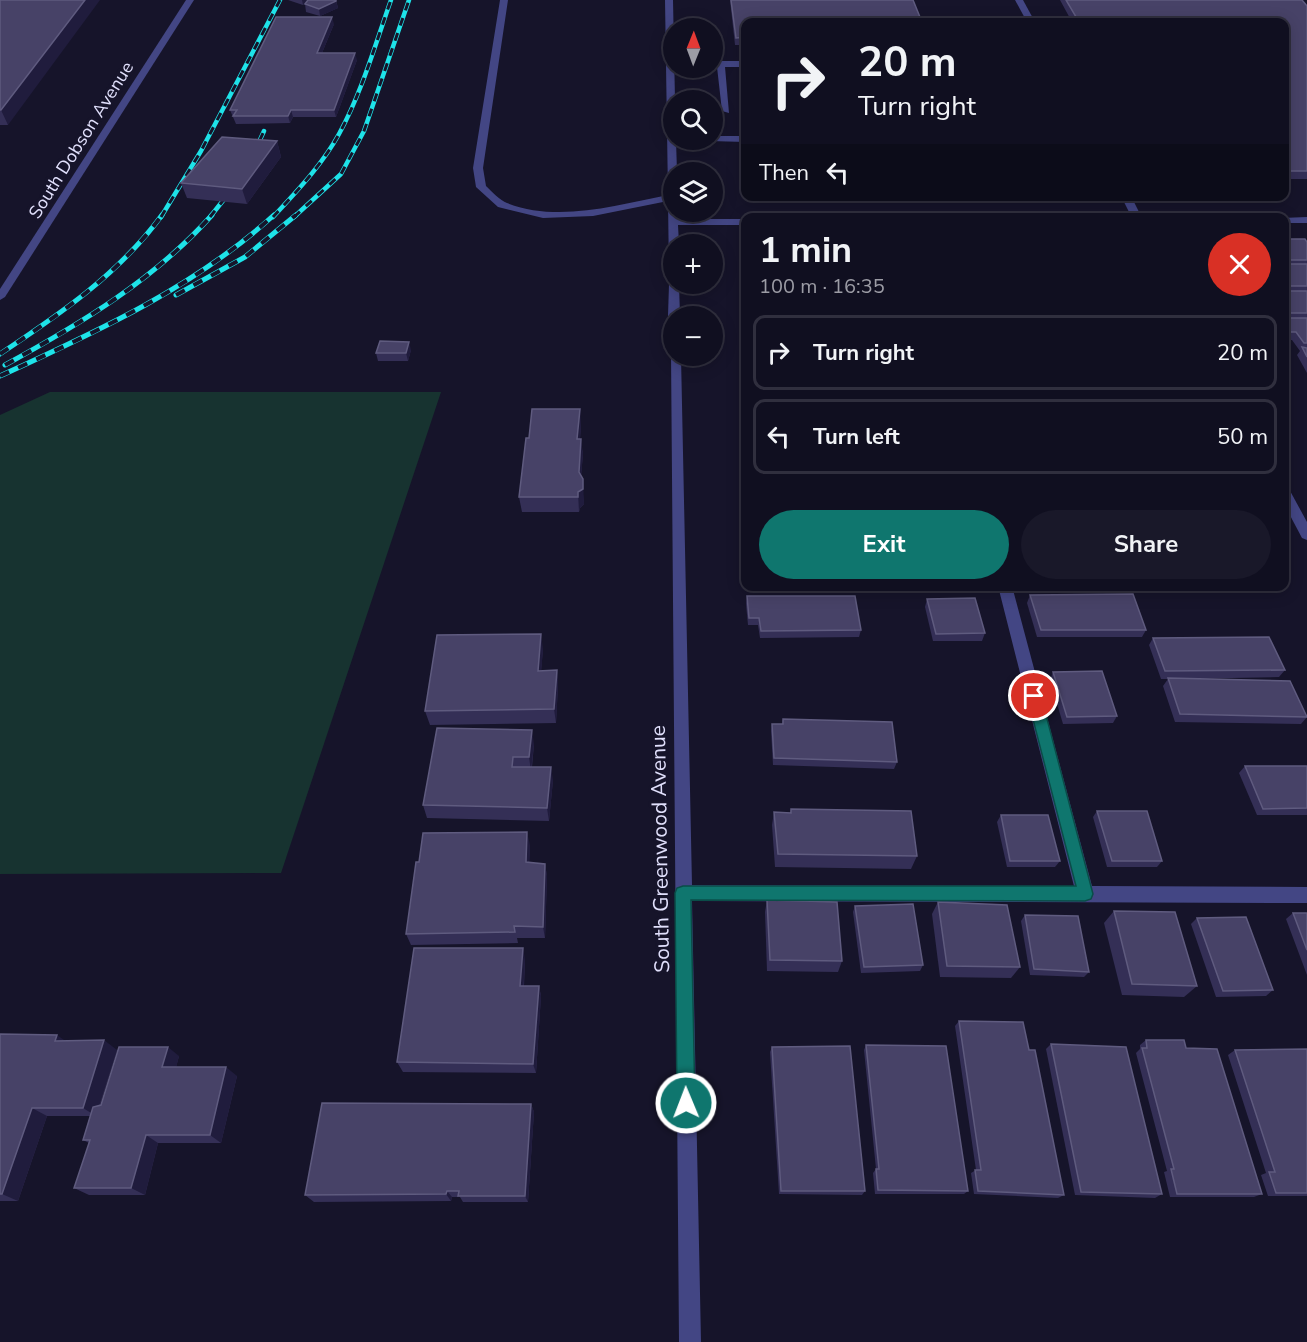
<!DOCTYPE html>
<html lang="en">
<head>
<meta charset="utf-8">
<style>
	body { margin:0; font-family:"Nunito Sans",sans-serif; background:#191829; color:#f1f3f6; height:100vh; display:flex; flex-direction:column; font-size:22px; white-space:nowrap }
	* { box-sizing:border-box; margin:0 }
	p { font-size:20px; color:#9c9ca5 }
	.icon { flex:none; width:33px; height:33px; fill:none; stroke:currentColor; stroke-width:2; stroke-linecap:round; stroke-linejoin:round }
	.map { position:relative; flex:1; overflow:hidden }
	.details { position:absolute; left:741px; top:213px; width:548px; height:378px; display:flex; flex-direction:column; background:#100f20; border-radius:12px; box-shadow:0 3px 15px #0003,0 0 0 2px #302f3e }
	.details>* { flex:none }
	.banner { position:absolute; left:741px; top:18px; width:548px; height:183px; border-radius:12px; box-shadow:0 3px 15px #0003,0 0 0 2px #302f3e; background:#100f20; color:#f1f3f6; overflow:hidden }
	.needle { width:39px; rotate:1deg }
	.controls { position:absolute; left:663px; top:18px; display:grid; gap:12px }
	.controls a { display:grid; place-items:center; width:60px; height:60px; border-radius:50%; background:#100f20; box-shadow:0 3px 15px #0003,0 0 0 2px #302f3e; font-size:30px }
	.pin { position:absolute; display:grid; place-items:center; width:51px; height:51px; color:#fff; margin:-26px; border:3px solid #fff; border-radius:50%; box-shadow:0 2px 6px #0007 }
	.me { position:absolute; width:66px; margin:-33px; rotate:359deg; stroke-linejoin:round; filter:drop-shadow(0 0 4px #0008) }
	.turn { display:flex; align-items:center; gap:21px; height:126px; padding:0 18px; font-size:27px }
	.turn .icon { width:78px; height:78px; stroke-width:2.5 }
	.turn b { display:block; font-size:42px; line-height:51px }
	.then { display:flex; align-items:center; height:57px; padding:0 18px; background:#0003; gap:12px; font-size:22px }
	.round { display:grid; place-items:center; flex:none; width:63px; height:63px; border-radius:32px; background:#191829 }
	.headline { display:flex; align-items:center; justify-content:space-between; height:102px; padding:0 18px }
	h1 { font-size:36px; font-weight:700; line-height:45px }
	.cta { display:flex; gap:12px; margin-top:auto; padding:12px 18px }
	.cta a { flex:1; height:69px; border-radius:36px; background:#0f766e; color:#fff; font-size:24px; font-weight:700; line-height:69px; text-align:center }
	.cta a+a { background:#191829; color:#f1f3f6 }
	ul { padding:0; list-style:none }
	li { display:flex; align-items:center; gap:18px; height:75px; margin:0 12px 9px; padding:0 6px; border:3px solid #302f3e; border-radius:12px }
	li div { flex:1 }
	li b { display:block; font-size:22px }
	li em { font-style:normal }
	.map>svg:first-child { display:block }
</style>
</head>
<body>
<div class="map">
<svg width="1307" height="1342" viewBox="0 0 1307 1342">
	<rect width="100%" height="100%" fill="#16142a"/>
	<polygon fill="#173330" points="50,392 441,392 281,873 0,874 0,415"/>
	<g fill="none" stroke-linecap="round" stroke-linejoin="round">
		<g fill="#434684" fill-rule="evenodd">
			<polygon points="186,0 194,0 5,297 0,300 0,289"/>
			<path d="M 500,0 L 508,0 L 483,168 L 486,186 C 492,192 500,200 507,203 C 558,223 617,205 668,195 L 665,0 L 673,0 L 675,100 L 674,140 L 676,140 L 677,172 L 674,172 L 674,212 L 678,212 L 678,219 L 746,219 L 746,225 L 678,225 L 679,244 L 674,244 L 674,277 L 669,274 L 668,201 L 593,216 L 543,218 L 498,207 L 476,187 L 473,168 Z"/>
			<polygon points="1015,0 1023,0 1035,22 1027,22"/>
			<polygon points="712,61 746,61 746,67 725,67 729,113 722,111 717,67 712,67"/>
			<polygon points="712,136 746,136 746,142 709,141 712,140"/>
			<polygon points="1121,196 1131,196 1142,218 1132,218"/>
			<polygon points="1307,217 1307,223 1284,223 1284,218 1282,218"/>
			<polygon points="674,281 674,284 679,284 680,316 674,316 674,319 668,316 669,284"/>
			<polygon points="671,353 681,356 692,885 1074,886 998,586 1012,586 1092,886 1307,887 1307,903 692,901 701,1342 679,1342"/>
			<polygon points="1284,487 1289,489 1307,522 1307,540 1302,538 1284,504"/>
		</g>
		<defs>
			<g id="rail-far1">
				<polyline points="253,155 264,131"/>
				<polyline points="161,217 201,151 280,0"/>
				<polyline points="210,217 233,188"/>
				<path d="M 273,217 C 297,191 322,165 339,134 C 362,92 375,45 391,0"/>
				<polyline points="294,217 341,174 364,131 409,0"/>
			</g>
			<g id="rail">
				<polyline points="176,295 245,257 296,215"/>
				<path d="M 0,354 C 60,314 119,274 162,215"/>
				<path d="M 5,365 C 80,324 154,280 212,215"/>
				<path d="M 0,376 C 96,332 195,287 274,215"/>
			</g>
		</defs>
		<use href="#rail-far1" stroke="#1ee3e9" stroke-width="4.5"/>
		<use href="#rail" stroke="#1ee3e9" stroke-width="5"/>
		<use href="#rail-far1" stroke="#16142a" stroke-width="3" stroke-dasharray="8" stroke-linecap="butt"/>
		<use href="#rail" stroke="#16142a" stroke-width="4" stroke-dasharray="10" stroke-linecap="butt"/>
	</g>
	<g fill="#342f56">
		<polygon points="0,0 8,125 0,125"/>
		<polygon points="288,0 336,0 338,8 320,16 306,12 305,4 303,5"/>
		<polygon points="730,0 913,0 746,22 746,45 735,45"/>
		<polygon points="1060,0 1302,0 1307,6 1307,179 1284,179 1284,22 1072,22"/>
		<polygon points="334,24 322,53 357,60 336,117 293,117 290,123 236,124 230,110"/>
		<polygon points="277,141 281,157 247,204 187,198 181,183"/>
		<polygon points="1284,239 1307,242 1307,373 1297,355 1300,351 1292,340 1285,340 1284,338"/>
		<polygon points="411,350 408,361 378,361 376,353"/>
		<polygon points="581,424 580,439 583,454 581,476 584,504 580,508 579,512 522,512 519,497 529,438"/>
		<polygon points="1030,595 1146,630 1142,637 1037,637 1027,603"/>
		<polygon points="747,596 861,630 859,637 760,638 758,625 748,625 746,604"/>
		<polygon points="927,599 985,633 982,641 933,641 925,607"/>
		<polygon points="1153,638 1285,670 1279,677 1177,679 1307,717 1301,724 1175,722 1163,686 1168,679 1161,679 1149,645"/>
		<polygon points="543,649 541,671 557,670 558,685 556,723 430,725 425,711"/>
		<polygon points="1053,672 1117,716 1113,723 1063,724 1050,680"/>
		<polygon points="783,719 897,762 894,769 773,765 771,731 772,724 782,724"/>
		<polygon points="534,744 532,767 553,780 549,821 427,818 423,805"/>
		<polygon points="1245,766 1307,766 1307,815 1257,815 1239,773"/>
		<polygon points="791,809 917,856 911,869 775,867 772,825 774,812 790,813"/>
		<polygon points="1097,811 1162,861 1157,867 1107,867 1093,817"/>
		<polygon points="1001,815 1060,861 1055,867 1007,867 997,822"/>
		<polygon points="530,845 529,863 545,864 547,876 545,938 517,938 518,943 411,945 406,934"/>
		<polygon points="767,900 842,961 838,972 767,971 765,912"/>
		<polygon points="938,902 1020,967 1011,978 940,977 932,914"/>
		<polygon points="855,906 923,965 920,971 861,973 853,912"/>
		<polygon points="1114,911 1197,986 1184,997 1122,995 1104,923"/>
		<polygon points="1293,913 1307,913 1307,975 1286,919"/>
		<polygon points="1025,915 1089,972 1084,977 1030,975 1021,921"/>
		<polygon points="1197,918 1273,990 1266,996 1216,997 1191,924"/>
		<polygon points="525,959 524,986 539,986 541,996 536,1073 403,1072 397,1062"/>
		<polygon points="959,1021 1029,1050 1064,1195 1058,1198 974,1194 971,1173 976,1170 955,1026"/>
		<polygon points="0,1034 64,1041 117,1050 100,1105 179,1056 176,1067 237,1076 221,1143 158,1143 145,1195 89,1195 74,1188 89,1143 83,1140 90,1116 47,1116 18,1201 0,1201"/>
		<polygon points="1146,1040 1186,1048 1262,1194 1254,1197 1170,1197 1164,1172 1167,1171 1136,1053 1140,1049 1140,1045"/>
		<polygon points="1051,1044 1162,1194 1155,1198 1075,1195 1046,1049"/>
		<polygon points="866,1045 968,1191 964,1194 875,1194 873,1173 876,1169 864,1050"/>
		<polygon points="772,1047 865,1191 862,1195 779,1194 770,1052"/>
		<polygon points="1307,1049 1307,1196 1268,1196 1261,1175 1266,1173 1228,1055 1235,1050"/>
		<polygon points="531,1104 534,1112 528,1202 463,1202 460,1197 452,1197 451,1201 314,1202 305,1195"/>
	</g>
	<g fill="#201c3d">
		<polygon points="85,0 100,0 8,125 1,110"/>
		<polygon points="302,0 317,0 303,5"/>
		<polygon points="336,1 338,8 320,16 319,9"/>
		<polygon points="332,17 334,24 319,60 317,53"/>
		<polygon points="355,53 357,60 336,117 334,110"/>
		<polygon points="291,110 293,117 290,123 288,116"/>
		<polygon points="277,141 281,157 247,204 242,189"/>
		<polygon points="409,342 411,350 408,361 406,353"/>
		<polygon points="580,409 581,424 579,454 577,439"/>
		<polygon points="581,439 583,454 580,488 579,472"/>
		<polygon points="583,479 584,504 580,508 579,512 578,492"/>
		<polygon points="541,634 543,649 540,686 538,671"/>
		<polygon points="557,670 558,685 556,723 554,709"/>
		<polygon points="532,730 534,744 531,771 529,757"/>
		<polygon points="551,767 553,780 549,821 547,808"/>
		<polygon points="527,832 530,845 529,875 526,862"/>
		<polygon points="545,864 547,876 545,938 543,927"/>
		<polygon points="523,948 525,959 523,996 520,986"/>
		<polygon points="539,986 541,996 536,1073 533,1064"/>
		<polygon points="57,1035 71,1045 55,1041"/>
		<polygon points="104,1040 117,1050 96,1116 83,1108"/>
		<polygon points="168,1047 179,1056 174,1076 162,1067"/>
		<polygon points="226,1067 237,1076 221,1143 210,1135"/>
		<polygon points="531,1104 534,1112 528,1202 525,1196"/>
		<polygon points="32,1108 47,1116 18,1201 2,1194"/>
		<polygon points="146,1135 158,1143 145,1195 131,1188"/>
		<polygon points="447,1191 452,1197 451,1201 446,1194"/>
	</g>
	<g fill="#474267" stroke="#5f5b7f" stroke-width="1.5">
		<polygon points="0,0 85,0 1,110 0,110"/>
		<polygon points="308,0 336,0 336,1 319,9 305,4"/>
		<polygon points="731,0 913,0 922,22 746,22 746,37 736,38"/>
		<polygon points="1066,0 1302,0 1307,6 1307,171 1284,171 1284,22 1079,22"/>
		<polygon points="276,17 332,17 317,53 355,53 334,110 291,110 288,116 233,116 237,110 230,110"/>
		<polygon points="222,137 277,141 242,189 181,183"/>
		<polygon points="1284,239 1305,239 1307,242 1307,260 1284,260"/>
		<rect x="1284" y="264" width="23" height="22"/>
		<polygon points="1284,291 1307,291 1307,313 1286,313 1284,310"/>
		<polygon points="1284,318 1307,318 1307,343 1304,343 1296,332 1290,332 1284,323"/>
		<polygon points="380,341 409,342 406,353 376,353"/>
		<polygon points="1302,347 1307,348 1307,357"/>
		<polygon points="532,409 580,409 577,439 581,439 579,472 583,479 583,489 578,492 578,497 519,497 526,438 529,438"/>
		<polygon points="1133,594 1146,630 1041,630 1030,595"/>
		<polygon points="747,596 855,596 861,630 761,631 759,618 749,618"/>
		<polygon points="975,598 985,633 936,634 927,599"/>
		<polygon points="541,634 538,671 557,670 554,709 425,711 437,635"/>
		<polygon points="1269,637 1285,670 1165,671 1153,638"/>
		<polygon points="1102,671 1117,716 1067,717 1053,672"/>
		<polygon points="1168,678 1290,681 1307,717 1180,714"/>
		<polygon points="783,719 892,722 897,762 774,758 772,724 783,724"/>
		<polygon points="437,728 532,730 529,757 513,757 512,767 551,767 547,808 423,805"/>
		<polygon points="1245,766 1307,766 1307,808 1263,809"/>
		<polygon points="791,809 911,811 917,856 778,854 774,812 791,813"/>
		<polygon points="1097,811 1147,811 1162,861 1112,861"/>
		<polygon points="1001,815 1048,815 1060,861 1010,861"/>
		<polygon points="527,832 526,862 545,864 543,927 514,926 515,932 406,934 416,862 419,862 423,833"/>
		<polygon points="767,900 837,902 842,961 770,960"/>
		<polygon points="938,902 1007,905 1020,967 947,966"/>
		<polygon points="913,904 923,965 864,967 855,906"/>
		<polygon points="1114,911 1175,912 1197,986 1132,984"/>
		<polygon points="1293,913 1307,913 1307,950"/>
		<polygon points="1025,915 1078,916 1089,972 1034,969"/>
		<polygon points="1246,917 1273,990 1223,991 1197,918"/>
		<polygon points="414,948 523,948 520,986 539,986 533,1064 397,1062"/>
		<polygon points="959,1021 1023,1022 1029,1050 1035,1050 1064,1195 978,1191 975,1170 981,1170"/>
		<polygon points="0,1034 57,1035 55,1041 104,1040 83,1108 32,1108 2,1194 0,1194"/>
		<polygon points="1146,1040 1184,1040 1186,1048 1217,1049 1262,1194 1177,1194 1171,1169 1174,1169 1142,1048 1147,1048"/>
		<polygon points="1051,1044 1126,1047 1162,1194 1081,1192"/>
		<polygon points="866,1045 946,1046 968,1191 878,1190 876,1169 879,1169"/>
		<polygon points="850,1046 865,1191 781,1191 772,1047"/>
		<polygon points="119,1047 168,1047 162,1067 226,1067 210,1135 146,1135 131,1188 74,1188 90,1140 83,1140 93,1107 101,1105"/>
		<polygon points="1307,1049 1307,1193 1276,1193 1269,1172 1275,1172 1235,1050"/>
		<polygon points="322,1103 531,1104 525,1196 458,1196 459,1191 447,1191 446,1194 305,1195"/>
	</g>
	<polygon fill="#0f766e" stroke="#0a4d48" stroke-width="1.5" points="1034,691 1039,692 1041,696 1093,894 1091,899 1085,901 691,900 695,1103 693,1109 686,1112 680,1109 677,1103 675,893 677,888 683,886 1076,886 1027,696 1029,692"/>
	<g text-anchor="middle" stroke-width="6" stroke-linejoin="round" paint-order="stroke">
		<g font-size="18" fill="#e1e0fc" stroke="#16142a">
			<text transform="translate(81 140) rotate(-58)" y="6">South Dobson Avenue</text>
		</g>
		<g font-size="21" fill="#e1e0fc" stroke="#16142a">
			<text transform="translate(660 849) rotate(-91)" y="7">South Greenwood Avenue</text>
		</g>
	</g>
</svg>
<div class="controls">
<a><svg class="needle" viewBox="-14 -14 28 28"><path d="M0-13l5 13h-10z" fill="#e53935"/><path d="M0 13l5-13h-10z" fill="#9c9ca5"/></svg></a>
<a><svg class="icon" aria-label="search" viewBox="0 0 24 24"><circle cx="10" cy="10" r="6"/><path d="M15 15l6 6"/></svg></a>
<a><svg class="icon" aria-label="layers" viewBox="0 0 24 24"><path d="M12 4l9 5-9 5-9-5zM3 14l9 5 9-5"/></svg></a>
<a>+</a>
<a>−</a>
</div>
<div class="pin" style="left:1034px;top:696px;background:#d93025"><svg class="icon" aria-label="arrive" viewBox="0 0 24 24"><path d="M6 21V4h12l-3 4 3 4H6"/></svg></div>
<svg class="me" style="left:686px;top:1103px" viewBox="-20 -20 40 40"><circle r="17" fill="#0f766e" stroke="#fff" stroke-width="3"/><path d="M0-11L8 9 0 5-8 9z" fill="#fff"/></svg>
<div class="banner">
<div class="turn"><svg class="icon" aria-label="right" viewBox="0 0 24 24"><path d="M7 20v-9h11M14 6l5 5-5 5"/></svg><div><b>20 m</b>Turn right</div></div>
<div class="then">Then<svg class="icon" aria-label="left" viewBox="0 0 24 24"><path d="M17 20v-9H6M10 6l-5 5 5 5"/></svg></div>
</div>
<section class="details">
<div class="headline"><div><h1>1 min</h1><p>100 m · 16:35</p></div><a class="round" style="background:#d93025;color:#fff"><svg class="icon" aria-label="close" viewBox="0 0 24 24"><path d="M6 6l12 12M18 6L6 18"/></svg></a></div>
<ul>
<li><svg class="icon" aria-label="right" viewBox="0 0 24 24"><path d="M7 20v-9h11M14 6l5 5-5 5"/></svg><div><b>Turn right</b></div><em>20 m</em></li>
<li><svg class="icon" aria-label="left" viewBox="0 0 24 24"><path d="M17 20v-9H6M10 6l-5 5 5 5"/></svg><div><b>Turn left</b></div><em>50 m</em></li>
</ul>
<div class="cta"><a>Exit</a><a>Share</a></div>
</section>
</div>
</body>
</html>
